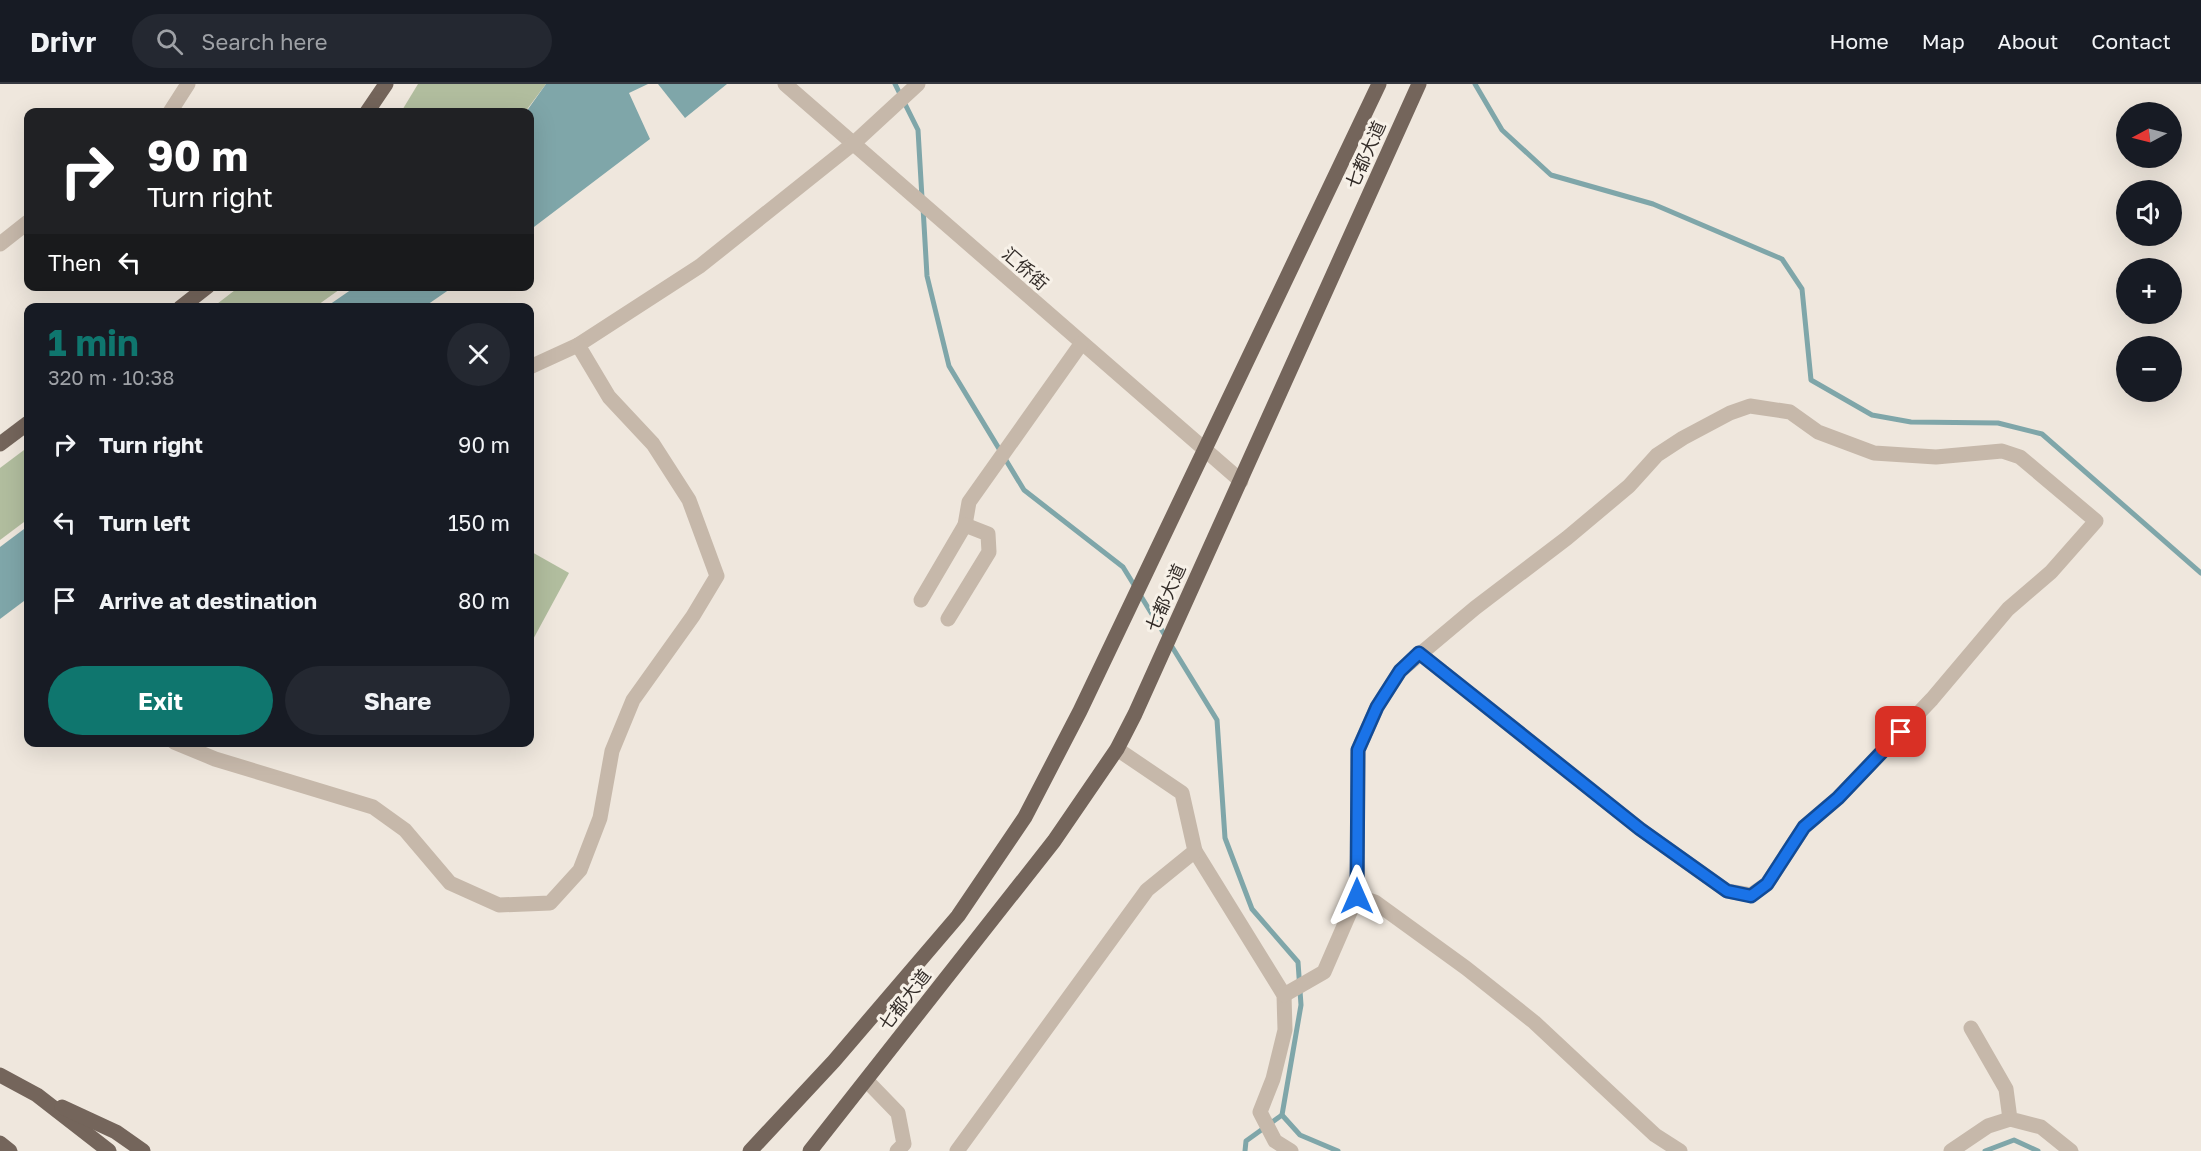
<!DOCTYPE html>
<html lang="en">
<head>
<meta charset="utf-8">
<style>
	body { margin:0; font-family:"Golos Text","Noto Sans SC",sans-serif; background:#242831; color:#f1f3f6; height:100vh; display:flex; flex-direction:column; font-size:22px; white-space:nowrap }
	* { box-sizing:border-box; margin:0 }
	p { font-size:20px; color:#9ea1a6 }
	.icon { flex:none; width:33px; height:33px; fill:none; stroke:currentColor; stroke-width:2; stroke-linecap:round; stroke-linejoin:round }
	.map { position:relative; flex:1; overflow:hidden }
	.sheet { position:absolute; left:24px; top:219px; width:510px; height:444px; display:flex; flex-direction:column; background:#171b24; border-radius:12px; box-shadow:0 6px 24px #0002 }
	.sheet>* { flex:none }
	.guide { position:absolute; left:24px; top:24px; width:510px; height:183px; border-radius:12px; box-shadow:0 6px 24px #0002; background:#202124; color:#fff; overflow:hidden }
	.needle { width:39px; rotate:263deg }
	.controls { position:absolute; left:2116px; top:18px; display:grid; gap:12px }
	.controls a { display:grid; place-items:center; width:66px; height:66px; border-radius:50%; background:#171b24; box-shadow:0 6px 24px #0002; font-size:30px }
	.pin { position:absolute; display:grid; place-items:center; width:51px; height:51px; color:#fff; margin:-26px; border-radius:12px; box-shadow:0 3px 9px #0006 }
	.me { position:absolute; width:66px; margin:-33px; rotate:0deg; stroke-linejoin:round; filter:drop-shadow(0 0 4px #0008) }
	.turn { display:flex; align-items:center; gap:21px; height:126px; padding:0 24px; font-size:27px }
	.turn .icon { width:78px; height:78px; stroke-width:2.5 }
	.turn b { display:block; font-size:42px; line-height:51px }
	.then { display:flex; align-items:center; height:57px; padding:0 24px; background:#0003; gap:12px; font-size:22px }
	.round { display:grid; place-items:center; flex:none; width:63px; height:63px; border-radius:32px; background:#242831 }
	.head { display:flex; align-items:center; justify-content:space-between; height:102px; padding:0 24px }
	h1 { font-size:36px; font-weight:700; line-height:45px; color:#0f766e }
	.button { display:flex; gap:12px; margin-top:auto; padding:12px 24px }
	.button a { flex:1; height:69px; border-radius:36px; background:#0f766e; color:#fff; font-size:24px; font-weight:700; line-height:69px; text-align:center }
	.button a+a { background:#242831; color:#f1f3f6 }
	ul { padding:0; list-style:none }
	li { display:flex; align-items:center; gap:18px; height:78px; padding:0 24px }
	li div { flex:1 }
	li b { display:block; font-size:22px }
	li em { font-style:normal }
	header { display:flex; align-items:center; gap:36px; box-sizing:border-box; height:84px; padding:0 30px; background:#171b24; border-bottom:2px solid #363941 }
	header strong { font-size:28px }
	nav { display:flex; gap:33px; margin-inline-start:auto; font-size:21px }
	.search { width:420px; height:54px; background:#242831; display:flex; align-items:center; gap:15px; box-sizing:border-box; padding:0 21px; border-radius:33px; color:#9ea1a6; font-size:22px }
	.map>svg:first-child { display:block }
</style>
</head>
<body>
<header>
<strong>Drivr</strong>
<div class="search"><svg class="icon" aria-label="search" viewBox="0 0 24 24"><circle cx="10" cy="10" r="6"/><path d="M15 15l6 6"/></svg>Search here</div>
<nav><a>Home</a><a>Map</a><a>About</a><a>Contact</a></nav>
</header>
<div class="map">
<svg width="2201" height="1067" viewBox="0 0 2201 1067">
	<rect width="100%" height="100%" fill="#efe7dd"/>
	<g fill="#b1bd9e">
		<polygon points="418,0 546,0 525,28 401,28"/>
		<polygon points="239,203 239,202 343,203 315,223 213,223"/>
		<polygon points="28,363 28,435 0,456 0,384"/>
		<polygon points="530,467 569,489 530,561"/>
	</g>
	<g fill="#7fa6a9">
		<polygon points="546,0 648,0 629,9 650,55 530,146 530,28 526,28"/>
		<polygon points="658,0 727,0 685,34"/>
		<polygon points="355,203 355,202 453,203 424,223 326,223"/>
		<polygon points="28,442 28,514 0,535 0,463"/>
	</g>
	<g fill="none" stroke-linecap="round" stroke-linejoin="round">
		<g stroke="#7fa6a9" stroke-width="5">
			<polyline points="895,0 918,46 922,114"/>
			<polyline points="1475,0 1502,46 1551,91 1653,120 1782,175 1802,205 1811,296 1872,331 1911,338 1998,339 2042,350 2201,489"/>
			<polyline points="923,123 927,192 949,282 1024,406 1123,483 1217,636 1225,754 1252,825 1298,878 1301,921 1282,1031 1300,1051 1338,1067"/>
			<polyline points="1245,1067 1246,1057 1282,1031"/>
			<polyline points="1985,1067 2014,1056 2038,1067"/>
		</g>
		<g stroke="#c6b8aa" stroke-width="15">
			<polyline points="785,0 1241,397"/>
			<polyline points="170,28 188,0"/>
			<polyline points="0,160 28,138"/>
			<polyline points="530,283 578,261 700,182 854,59 918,0"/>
			<polyline points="965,441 969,418 1081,260"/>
			<polyline points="921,516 965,441 988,450 989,468 948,535"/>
			<polyline points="174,658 215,675 373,723 405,746 450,799 499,821 550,819 580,786 600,734 612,667 633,616 693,532 717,492 689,416 653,360 609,313 578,261"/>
			<polyline points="1195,767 1284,911 1285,946 1273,995 1260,1028 1275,1057 1291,1067"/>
			<polyline points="1357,812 1375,818 1466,884 1534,938 1655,1051 1680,1067"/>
			<polyline points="1284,911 1324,888 1357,812 1358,666 1377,623 1400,587 1475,524 1567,454 1629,402 1657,371 1683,354 1730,329 1750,322 1790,328 1818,348 1874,369 1936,373 2002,367 2020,373 2096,437 2051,488 2008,525 1932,615 1838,714 1804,743 1767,800 1751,811 1727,807 1640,745 1419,569"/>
			<polyline points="1971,944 2006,1005 2010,1035 2041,1043 2071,1067"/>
			<polyline points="867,997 898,1029 904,1060 897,1067"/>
			<polyline points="957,1067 1147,806 1195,767 1182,709 1117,665"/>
			<polyline points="1951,1067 1988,1042 2010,1035"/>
		</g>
		<g stroke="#74655b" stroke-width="15">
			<polyline points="367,28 386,0"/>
			<polyline points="180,224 208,202"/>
			<polyline points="0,360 28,339"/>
			<polyline points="0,991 37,1011 109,1067"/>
			<polyline points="62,1023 116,1048 143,1067"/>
			<polyline points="0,1059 10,1067"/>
			<polyline points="750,1067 834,977 958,832 1025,733 1080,627 1379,0"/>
			<polyline points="810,1067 1054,757 1117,665 1135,630 1419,0"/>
		</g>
	</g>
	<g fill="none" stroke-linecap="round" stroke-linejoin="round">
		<defs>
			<polyline id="route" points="1357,812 1358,666 1377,623 1400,587 1419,569 1640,745 1727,807 1751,812 1767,800 1804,743 1838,714 1901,648"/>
		</defs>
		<use href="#route" stroke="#114b97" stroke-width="15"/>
		<use href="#route" stroke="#1a73e8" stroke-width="10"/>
	</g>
	<g text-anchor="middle" stroke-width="6" stroke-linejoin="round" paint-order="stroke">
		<g font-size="18" fill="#342d29" stroke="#f7f1e8">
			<text transform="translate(1366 71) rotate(-66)" y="6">七都大道</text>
			<text transform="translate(1025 185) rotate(41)" y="6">汇侨街</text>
			<text transform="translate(1166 514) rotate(-66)" y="6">七都大道</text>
			<text transform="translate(905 916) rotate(-52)" y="6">七都大道</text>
		</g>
	</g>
</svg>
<div class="controls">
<a><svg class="needle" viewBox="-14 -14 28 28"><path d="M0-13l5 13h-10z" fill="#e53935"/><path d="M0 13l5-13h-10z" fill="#9ea1a6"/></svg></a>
<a><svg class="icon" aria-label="sound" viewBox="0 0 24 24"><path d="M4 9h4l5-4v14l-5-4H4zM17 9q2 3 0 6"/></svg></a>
<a>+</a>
<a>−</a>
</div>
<div class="pin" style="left:1901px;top:648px;background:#d93025"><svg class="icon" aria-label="arrive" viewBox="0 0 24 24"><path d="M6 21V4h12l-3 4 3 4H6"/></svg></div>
<svg class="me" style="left:1357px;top:812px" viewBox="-20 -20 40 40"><path d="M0-17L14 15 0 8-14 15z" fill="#1a73e8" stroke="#fff" stroke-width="4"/></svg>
<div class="guide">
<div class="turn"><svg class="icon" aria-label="right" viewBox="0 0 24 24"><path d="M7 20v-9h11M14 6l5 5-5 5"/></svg><div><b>90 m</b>Turn right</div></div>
<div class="then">Then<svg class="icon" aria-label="left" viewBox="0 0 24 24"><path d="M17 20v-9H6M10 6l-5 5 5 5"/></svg></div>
</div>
<section class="sheet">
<div class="head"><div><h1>1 min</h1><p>320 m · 10:38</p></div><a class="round"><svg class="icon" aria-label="close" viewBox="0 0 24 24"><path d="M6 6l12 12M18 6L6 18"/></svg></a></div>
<ul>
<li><svg class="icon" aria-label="right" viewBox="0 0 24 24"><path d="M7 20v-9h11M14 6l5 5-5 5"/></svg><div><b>Turn right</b></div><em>90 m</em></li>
<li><svg class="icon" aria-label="left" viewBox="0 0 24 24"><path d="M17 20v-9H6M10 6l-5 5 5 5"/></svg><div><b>Turn left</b></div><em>150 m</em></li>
<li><svg class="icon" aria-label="arrive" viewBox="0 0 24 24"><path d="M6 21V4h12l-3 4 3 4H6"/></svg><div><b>Arrive at destination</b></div><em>80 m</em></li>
</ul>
<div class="button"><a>Exit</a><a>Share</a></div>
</section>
</div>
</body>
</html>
